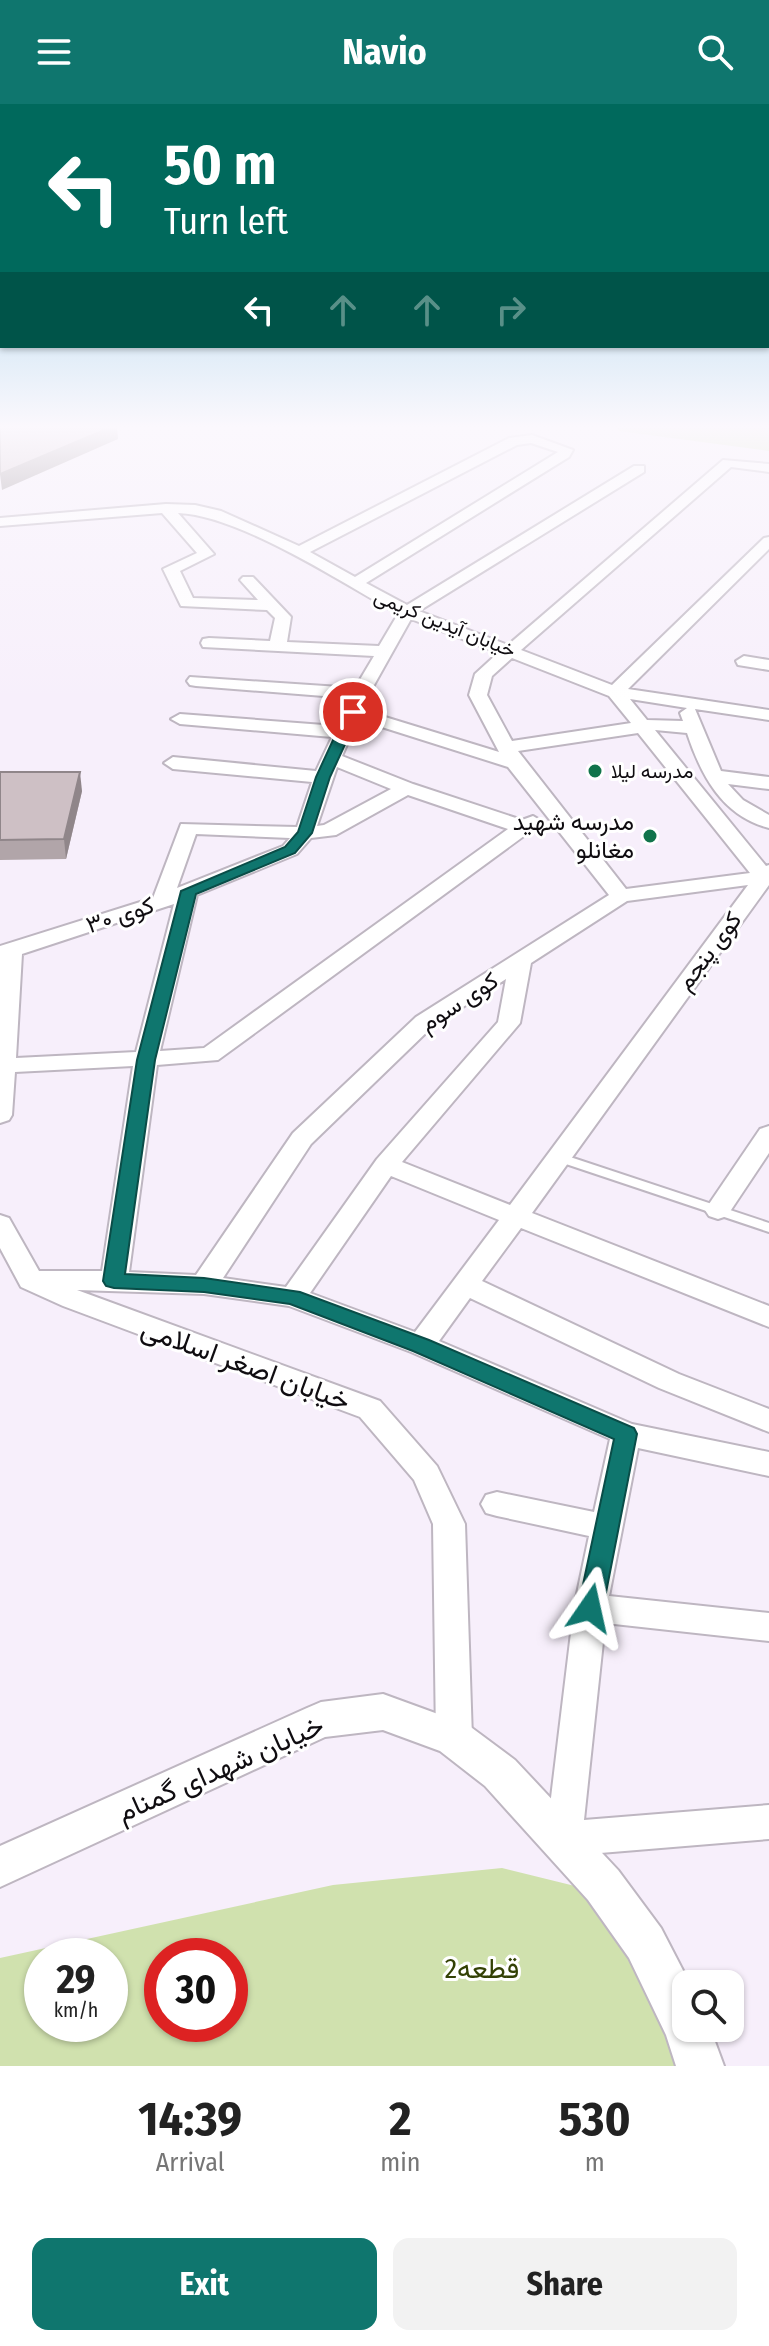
<!DOCTYPE html>
<html lang="en">
<head>
<meta charset="utf-8">
<style>
	body { margin:0; font-family:"Fira Sans Condensed",Vazirmatn,sans-serif; background:#f2f2f2; color:#222; height:100vh; display:flex; flex-direction:column; font-size:30px; white-space:nowrap }
	* { box-sizing:border-box; margin:0 }
	p { font-size:26px; color:#767676 }
	.icon { flex:none; width:44px; height:44px; fill:none; stroke:currentColor; stroke-width:2; stroke-linecap:round; stroke-linejoin:round }
	.map { position:relative; height:1962px; overflow:hidden }
	.panel { display:flex; flex-direction:column; background:#fff; flex:1 }
	.panel>* { flex:none }
	.hud { position:absolute; left:0px; top:0px; width:770px; height:244px; box-shadow:0 2px 6px #0004; background:#00695c; color:#fff; overflow:hidden }
	.buttons { position:absolute; left:672px; top:1866px; display:grid; gap:16px }
	.buttons a { display:grid; place-items:center; width:72px; height:72px; border-radius:16px; background:#fff; box-shadow:0 2px 6px #0004; font-size:40px }
	.speed { position:absolute; left:24px; top:1834px; display:flex; gap:16px; font-size:40px; font-weight:700; text-align:center }
	.speed>* { display:grid; place-content:center; width:104px; height:104px; border-radius:50%; background:#fff; box-shadow:0 2px 6px #0004; line-height:1 }
	.speed small { font-size:20px; font-weight:400 }
	.speed .limit { border:12px solid #d22; background:#fff; color:#111 }
	.pin { position:absolute; display:grid; place-items:center; width:68px; height:68px; color:#fff; margin:-34px; border:4px solid #fff; border-radius:50%; box-shadow:0 2px 8px #0007 }
	.me { position:absolute; width:88px; margin:-44px; rotate:11deg; stroke-linejoin:round; filter:drop-shadow(0 0 6px #0008) }
	.turn { display:flex; align-items:center; gap:28px; height:168px; padding:0 32px; font-size:36px }
	.turn .icon { width:104px; height:104px; stroke-width:2.5 }
	.turn b { display:block; font-size:56px; line-height:68px }
	.lanes { display:flex; align-items:center; height:76px; padding:0 32px; background:#0003; justify-content:center; gap:40px; direction:ltr }
	.lanes .off { opacity:.35 }
	.eta { display:flex; justify-content:space-evenly; align-items:center; height:136px; text-align:center }
	.eta b { font-size:48px; font-weight:700; line-height:56px }
	.primary-button { display:flex; gap:16px; margin-top:auto; padding:16px 32px }
	.primary-button a { flex:1; height:92px; border-radius:16px; background:#0f766e; color:#fff; font-size:32px; font-weight:700; line-height:92px; text-align:center }
	.primary-button a+a { background:#f2f2f2; color:#222 }
	header { display:flex; justify-content:space-between; align-items:center; height:104px; padding:0 32px; background:#0f766e; color:#fff; font-size:36px; font-weight:700 }
	.map>svg:first-child { display:block }
</style>
</head>
<body>
<header><svg class="icon" aria-label="menu" viewBox="0 0 24 24"><path d="M4 6h16M4 12h16M4 18h16"/></svg>Navio<svg class="icon" aria-label="search" viewBox="0 0 24 24"><circle cx="10" cy="10" r="6"/><path d="M15 15l6 6"/></svg></header>
<div class="map">
<svg width="769" height="1962" viewBox="0 0 769 1962">
	<rect width="100%" height="100%" fill="#f7effb"/>
	<g fill="#d0e1ae" fill-rule="evenodd">
		<polygon points="617,324 769,324 769,347 619,327"/>
		<path d="M 502,1764 L 583,1784 L 660,1886 L 686,1962 L 0,1962 L 0,1854 L 333,1781 ZM 42,1852 L 110,1852 L 110,1920 L 42,1920 ZM 162,1852 L 230,1852 L 230,1920 L 162,1920 Z"/>
	</g>
	<g fill="none" stroke-linecap="round" stroke-linejoin="round">
		<defs>
			<polygon id="service" points="558,1049 769,1119 769,1128 554,1056 552,1053"/>
			<g id="minor">
				<path d="M 532,331 L 573,346 L 569,353 L 366,479 L 407,501 L 634,362 L 644,362 L 644,368 L 419,507 L 508,541 L 723,356 L 769,360 L 769,368 L 731,363 L 521,546 L 612,581 L 764,434 L 769,433 L 769,445 L 628,585 L 769,606 L 769,616 L 695,605 L 721,667 L 769,673 L 769,685 L 728,680 L 743,696 L 769,711 L 769,724 C 722,712 701,671 687,629 L 655,626 L 766,762 L 769,761 L 769,781 L 532,1109 L 769,1202 L 769,1223 L 521,1124 L 482,1177 L 679,1270 L 769,1305 L 769,1328 L 659,1284 L 470,1194 L 439,1237 L 632,1320 L 769,1348 L 769,1372 L 638,1344 L 609,1492 L 769,1509 L 769,1537 L 605,1519 L 584,1716 L 769,1701 L 769,1735 L 564,1752 L 551,1747 L 546,1735 L 574,1504 L 589,1432 L 497,1412 L 486,1409 L 481,1400 L 486,1391 L 497,1388 L 594,1408 L 610,1335 L 411,1248 L 289,1202 L 204,1190 L 77,1186 L 380,1297 L 437,1362 L 465,1420 L 472,1634 L 466,1645 L 454,1649 L 442,1645 L 436,1634 L 433,1420 L 414,1376 L 360,1313 L 63,1202 L 21,1183 L 0,1144 L 0,1111 L 9,1114 L 39,1167 L 102,1167 L 133,962 L 15,968 L 12,1011 L 9,1016 L 0,1019 L 0,842 L 153,794 L 181,720 L 297,723 L 312,678 L 173,665 L 164,659 L 173,653 L 316,667 L 332,633 L 180,620 L 171,615 L 180,610 L 337,622 L 349,594 L 196,582 L 190,581 L 187,577 L 190,573 L 355,584 L 374,552 L 203,543 L 201,539 L 203,535 L 209,534 L 270,537 L 275,514 L 267,506 L 181,502 L 163,465 L 197,449 L 162,409 L 0,422 L 0,414 L 166,400 L 195,401 L 221,407 L 299,442 L 509,334 ZM 531,339 L 558,348 L 355,473 L 310,448 L 517,341 ZM 178,409 C 239,411 343,479 398,510 L 379,542 L 287,538 L 291,513 L 253,473 L 243,473 L 240,476 L 258,496 L 193,494 L 180,467 L 214,450 ZM 411,515 L 498,549 L 475,570 L 469,591 L 499,648 L 372,609 L 363,614 L 366,618 L 508,663 L 609,791 L 416,913 L 293,1029 L 196,1171 L 129,1168 L 157,961 L 218,956 L 543,718 L 533,712 L 522,716 L 413,680 L 342,652 L 369,590 ZM 512,554 L 609,592 L 631,619 L 512,637 L 487,591 L 492,572 ZM 630,595 L 687,604 L 680,609 L 683,617 L 647,616 ZM 638,629 L 750,769 L 626,785 L 518,647 ZM 337,663 L 391,685 L 324,721 L 317,722 ZM 408,691 L 508,725 L 204,944 L 160,947 L 197,791 L 297,750 L 311,734 L 336,731 ZM 196,730 L 290,734 L 283,742 L 177,784 ZM 748,781 L 510,1101 L 402,1058 L 520,919 L 531,859 L 627,797 ZM 174,800 L 136,948 L 16,954 L 22,850 ZM 506,875 L 498,918 L 377,1055 L 286,1183 L 223,1174 L 311,1040 L 432,923 ZM 391,1072 L 499,1116 L 415,1228 L 310,1189 Z"/>
				<polygon points="744,552 769,556 769,566 738,561 736,557"/>
				<polygon points="769,1022 769,1049 727,1112 718,1115 709,1112 705,1106 709,1100 760,1025"/>
			</g>
			<polygon id="tertiary" points="383,1590 468,1621 515,1656 618,1766 661,1824 690,1880 686,1880 686,1924 710,1924 724,1962 676,1962 666,1931 629,1854 588,1796 485,1682 440,1647 383,1626 325,1633 0,1783 0,1742 307,1604 321,1598"/>
		</defs>
		<use href="#service" stroke="#beb6c1" stroke-width="4"/>
		<use href="#minor" stroke="#beb6c1" stroke-width="4"/>
		<use href="#tertiary" stroke="#beb6c1" stroke-width="4"/>
		<use href="#service" fill="#fff" fill-rule="evenodd"/>
		<use href="#minor" fill="#fff" fill-rule="evenodd"/>
		<use href="#tertiary" fill="#fff" fill-rule="evenodd"/>
	</g>
	<polygon fill="#b1a5a9" points="0,668 82,687 66,755 0,756"/>
	<g fill="#90868a">
		<polygon points="109,324 117,324 118,335 2,386 0,370"/>
		<polygon points="80,668 82,687 66,755 64,735"/>
	</g>
	<g fill="#cec0c5" stroke="#90868a" stroke-width="2">
		<polygon points="0,324 109,324 0,370"/>
		<polygon points="0,668 80,668 64,735 0,736"/>
	</g>
	<linearGradient id="sky" x2="0" y2="1"><stop stop-color="#8ac8e7"/><stop offset="0.54" stop-color="#fbf8fd"/><stop offset="1" stop-color="#fbf8fd" stop-opacity="0"/></linearGradient>
	<rect width="769" height="598" fill="url(#sky)"/>
	<polygon fill="#0f766e" stroke="#0a4d48" stroke-width="2" points="353,604 360,608 330,673 312,729 295,749 196,790 155,956 125,1170 204,1174 300,1188 429,1236 634,1324 637,1330 603,1504 599,1511 590,1514 582,1511 578,1504 614,1335 413,1247 290,1200 204,1188 114,1184 106,1182 103,1177 137,956 181,787 285,743 298,728 316,673 346,608"/>
	<g fill="#11744b" stroke="#fff" stroke-width="3">
		<circle cx="595" cy="667" r="8"/>
		<circle cx="650" cy="732" r="8"/>
	</g>
	<g text-anchor="middle" stroke-width="6" stroke-linejoin="round" paint-order="stroke">
		<g font-size="20" fill="#0f0c10" stroke="#fff">
			<text transform="translate(445 519) rotate(22)" y="7">خیابان آیدین کریمی</text>
		</g>
		<g font-size="20" fill="#0f0c10" stroke="#fff" text-anchor="start">
			<text x="611" y="674">مدرسه لیلا</text>
		</g>
		<g font-size="24" fill="#0f0c10" stroke="#fff" text-anchor="end">
			<text x="634" y="726">مدرسه شهید<tspan x="634" dy="28">مغانلو</tspan></text>
		</g>
		<g font-size="24" fill="#0f0c10" stroke="#fff">
			<text transform="translate(120 811) rotate(-18)" y="8">کوی ۳۰</text>
			<text transform="translate(709 847) rotate(-53)" y="8">کوی پنجم</text>
			<text transform="translate(459 898) rotate(-33)" y="8">کوی سوم</text>
		</g>
		<g font-size="28" fill="#0f0c10" stroke="#fff">
			<text transform="translate(246 1260) rotate(20)" y="10">خیابان اصغر اسلامی</text>
			<text transform="translate(220 1664) rotate(-24)" y="10">خیابان شهدای گمنام</text>
		</g>
		<g font-size="28" fill="#334105" stroke="#fff">
			<text x="482" y="1874">قطعه2</text>
		</g>
	</g>
</svg>
<div class="buttons">
<a><svg class="icon" aria-label="search" viewBox="0 0 24 24"><circle cx="10" cy="10" r="6"/><path d="M15 15l6 6"/></svg></a>
</div>
<div class="speed"><div>29<small>km/h</small></div><div class="limit">30</div></div>
<div class="pin" style="left:353px;top:608px;background:#d93025"><svg class="icon" aria-label="arrive" viewBox="0 0 24 24"><path d="M6 21V4h12l-3 4 3 4H6"/></svg></div>
<svg class="me" style="left:590px;top:1504px" viewBox="-20 -20 40 40"><path d="M0-17L14 15 0 8-14 15z" fill="#0f766e" stroke="#fff" stroke-width="4"/></svg>
<div class="hud">
<div class="turn"><svg class="icon" aria-label="left" viewBox="0 0 24 24"><path d="M17 20v-9H6M10 6l-5 5 5 5"/></svg><div><b>50 m</b>Turn left</div></div>
<div class="lanes"><svg class="icon" aria-label="left" viewBox="0 0 24 24"><path d="M17 20v-9H6M10 6l-5 5 5 5"/></svg><svg class="icon off" aria-label="ahead" viewBox="0 0 24 24"><path d="M12 20V5M6 11l6-6 6 6"/></svg><svg class="icon off" aria-label="ahead" viewBox="0 0 24 24"><path d="M12 20V5M6 11l6-6 6 6"/></svg><svg class="icon off" aria-label="right" viewBox="0 0 24 24"><path d="M7 20v-9h11M14 6l5 5-5 5"/></svg></div>
</div>
</div>
<section class="panel">
<div class="eta">
<div><b>14:39</b><p>Arrival</p></div>
<div><b>2</b><p>min</p></div>
<div><b>530</b><p>m</p></div>
</div>
<div class="primary-button"><a>Exit</a><a>Share</a></div>
</section>
</body>
</html>
